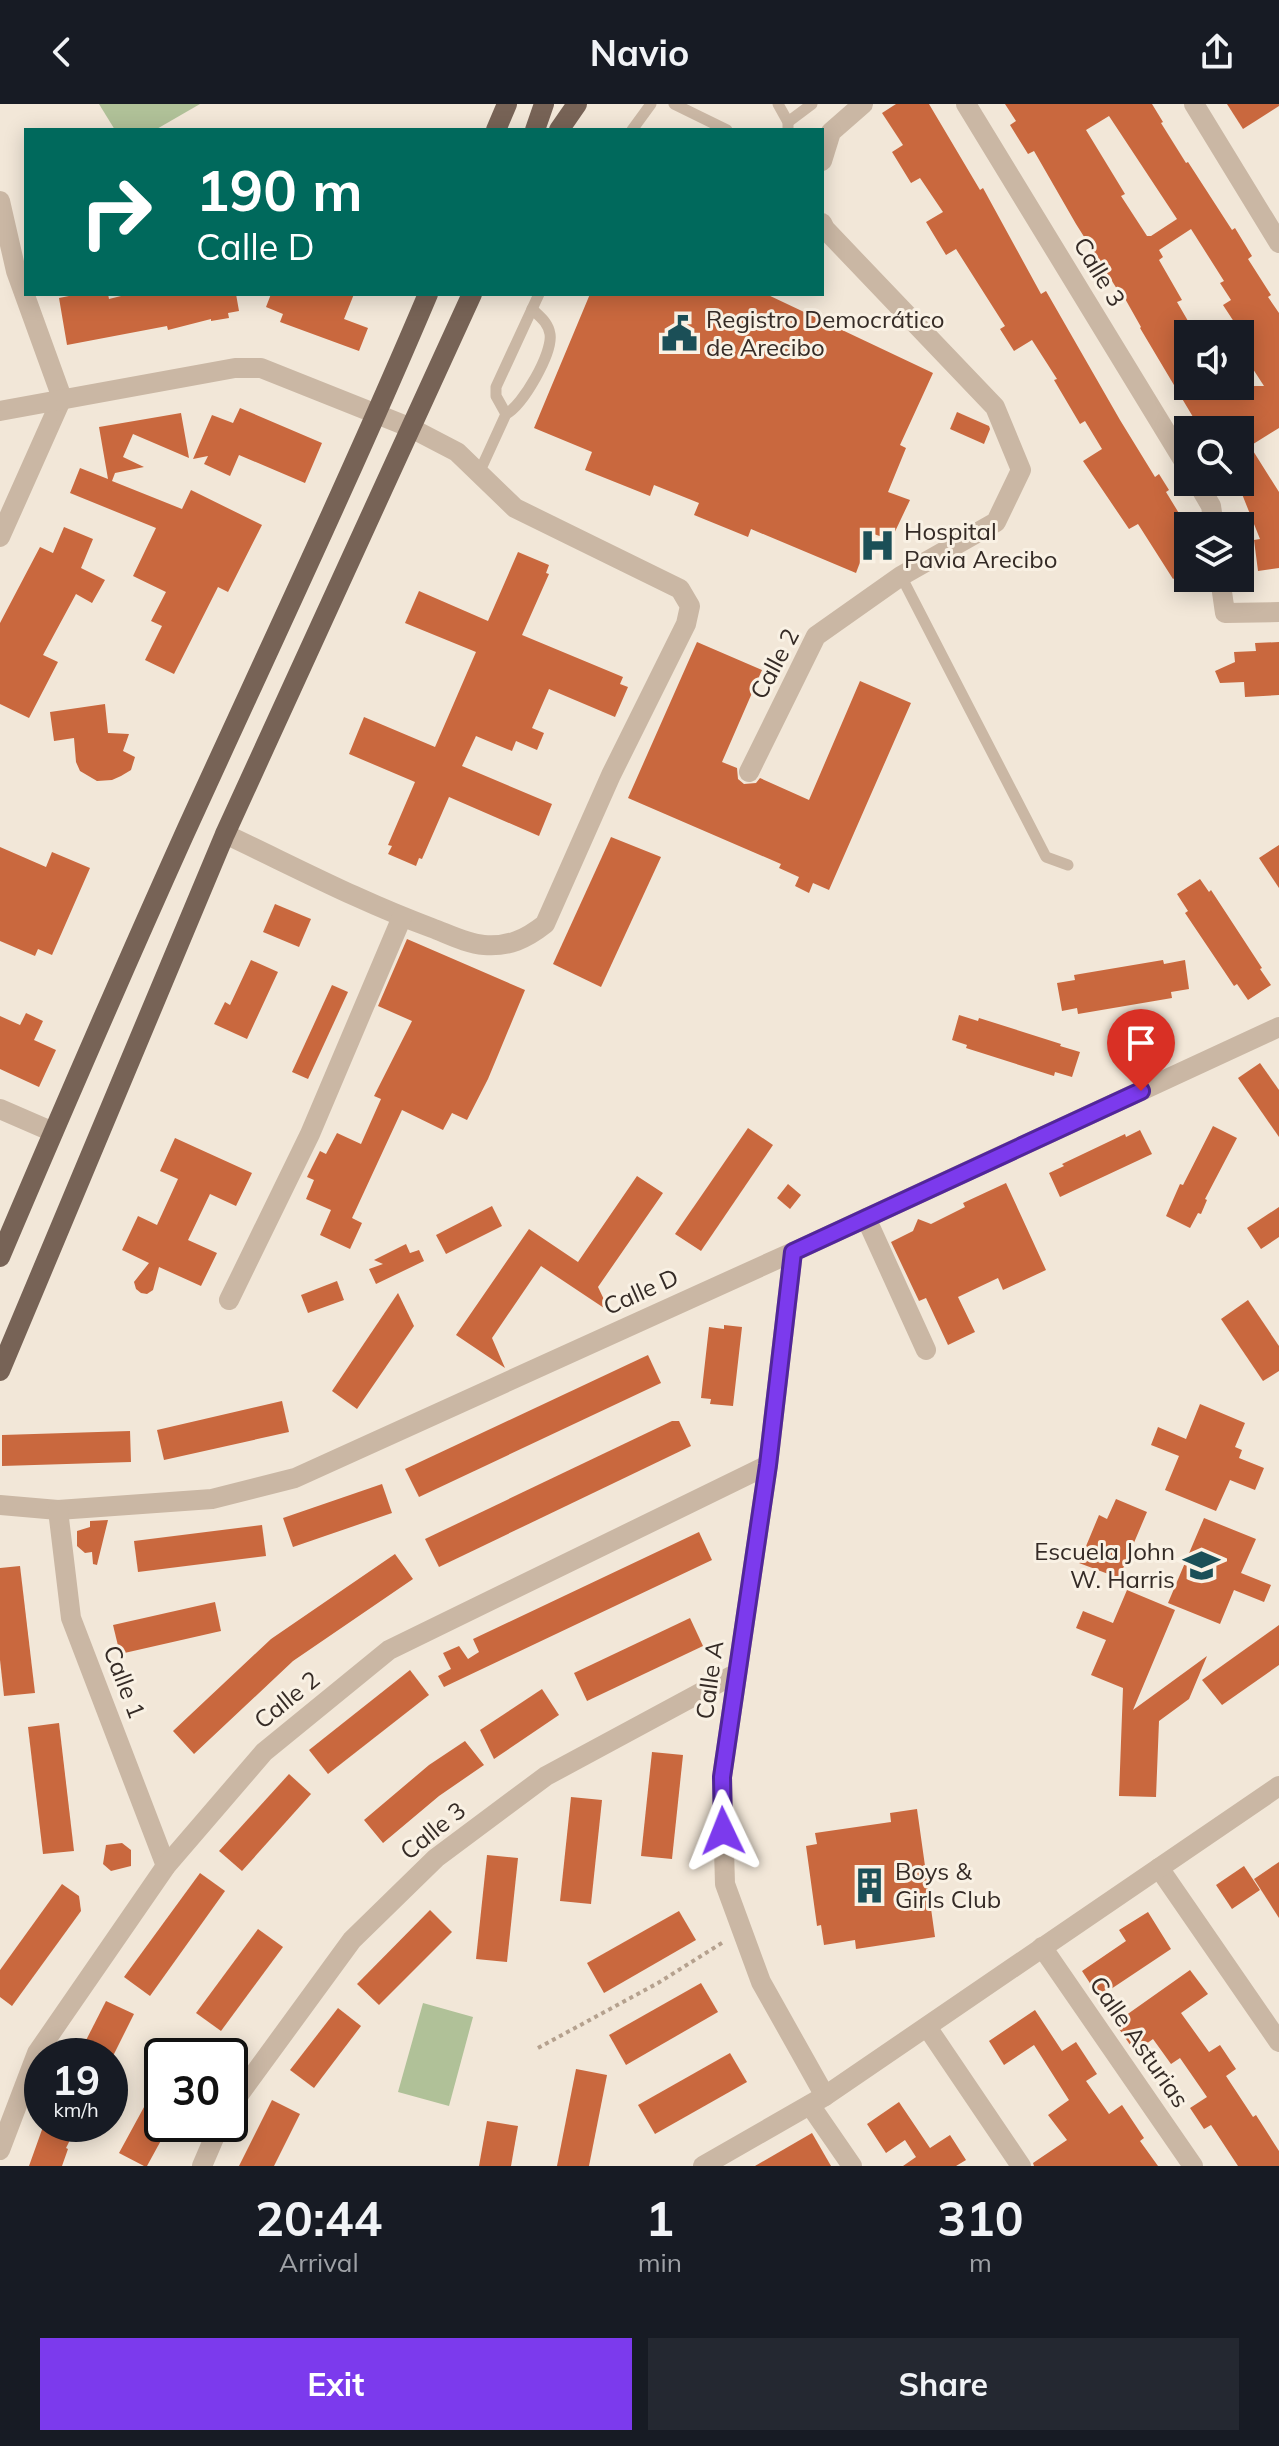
<!DOCTYPE html>
<html lang="en">
<head>
<meta charset="utf-8">
<style>
	body { margin:0; font-family:Mulish,sans-serif; background:#242831; color:#f1f3f6; height:100vh; display:flex; flex-direction:column; font-size:30px; white-space:nowrap }
	* { box-sizing:border-box; margin:0 }
	p { font-size:26px; color:#9ea1a6 }
	.icon { flex:none; width:44px; height:44px; fill:none; stroke:currentColor; stroke-width:2; stroke-linecap:round; stroke-linejoin:round }
	.map { position:relative; height:2062px; overflow:hidden }
	.panel { display:flex; flex-direction:column; background:#171b24; flex:1 }
	.panel>* { flex:none }
	.banner { position:absolute; left:24px; top:24px; width:800px; height:168px; border-radius:0px; box-shadow:0 4px 20px #0003; background:#00695c; color:#fff; overflow:hidden }
	.fabs { position:absolute; left:1174px; top:216px; display:grid; gap:16px }
	.fabs a { display:grid; place-items:center; width:80px; height:80px; border-radius:0px; background:#171b24; box-shadow:0 4px 20px #0003; font-size:40px }
	.speed { position:absolute; left:24px; top:1934px; display:flex; gap:16px; font-size:40px; font-weight:700; text-align:center }
	.speed>* { display:grid; place-content:center; width:104px; height:104px; border-radius:50%; background:#171b24; box-shadow:0 4px 20px #0003; line-height:1 }
	.speed small { font-size:20px; font-weight:400 }
	.speed .limit { border:4px solid #111; border-radius:12px; background:#fff; color:#111 }
	.pin { position:absolute; display:grid; place-items:center; width:68px; height:68px; color:#fff; margin:-82px -34px; border-radius:50% 50% 50% 0; rotate:-45deg; box-shadow:0 0 8px #0007 }
	.pin .icon { rotate:45deg }
	.me { position:absolute; width:88px; margin:-44px; rotate:358deg; stroke-linejoin:round; filter:drop-shadow(0 0 6px #0008) }
	.turn { display:flex; align-items:center; gap:28px; height:168px; padding:0 40px; font-size:36px }
	.turn .icon { width:104px; height:104px; stroke-width:2.5 }
	.turn b { display:block; font-size:56px; line-height:68px }
	.eta { display:flex; justify-content:space-evenly; align-items:center; height:136px; text-align:center }
	.eta b { font-size:48px; font-weight:700; line-height:56px }
	.cta { display:flex; gap:16px; margin-top:auto; padding:16px 40px }
	.cta a { flex:1; height:92px; border-radius:0px; background:#7c3aed; color:#fff; font-size:32px; font-weight:700; line-height:92px; text-align:center }
	.cta a+a { background:#242831; color:#f1f3f6 }
	header { display:flex; justify-content:space-between; align-items:center; height:104px; padding:0 40px; background:#171b24; font-size:36px; font-weight:700 }
	.map>svg:first-child { display:block }
</style>
</head>
<body>
<header><svg class="icon" aria-label="back" viewBox="0 0 24 24"><path d="M15 5l-7 7 7 7"/></svg>Navio<svg class="icon" aria-label="share" viewBox="0 0 24 24"><path d="M12 15V3M7 8l5-5 5 5M5 13v7h14v-7"/></svg></header>
<div class="map">
<svg width="1279" height="2062" viewBox="0 0 1279 2062">
	<rect width="100%" height="100%" fill="#f2e7d8"/>
	<g fill="#b0c198">
		<polygon points="99,0 200,0 155,26 115,26"/>
		<polygon points="423,1899 473,1913 449,2002 398,1988"/>
	</g>
	<g fill="#c9683e" fill-rule="evenodd">
		<polygon points="896,0 929,0 980,86 983,84 1041,190 1046,187 1120,316 1155,373 1159,370 1169,386 1166,388 1188,424 1188,466 1173,475 1138,420 1129,425 1083,357 1102,345 1085,317 1080,320 1054,276 1057,275 1032,236 1014,247 1000,225 1005,222 956,145 946,151 926,118 943,108 920,74 911,79 892,48 903,41 882,9"/>
		<path d="M 1005,0 L 1152,0 L 1163,18 L 1161,19 L 1186,59 L 1188,58 L 1232,126 L 1235,124 L 1252,152 L 1248,155 L 1271,191 L 1268,193 L 1279,209 L 1279,324 L 1250,342 L 1279,388 L 1279,464 L 1258,467 L 1254,436 L 1260,435 L 1240,385 L 1240,326 L 1204,326 L 1198,316 L 1196,318 L 1140,224 L 1141,223 L 1119,184 L 1117,185 L 1076,120 L 1034,47 L 1028,50 L 1010,21 L 1016,17 ZM 1109,12 L 1177,115 L 1151,132 L 1147,132 L 1121,92 L 1125,90 L 1086,26 ZM 1191,125 L 1224,177 L 1220,179 L 1231,196 L 1223,201 L 1240,227 L 1240,245 L 1264,282 L 1188,282 L 1188,230 L 1195,229 L 1177,198 L 1182,196 L 1159,156 L 1163,153 L 1159,146 Z"/>
		<polygon points="1227,0 1279,0 1279,2 1243,25"/>
		<polygon points="79,190 108,190 109,195 129,190 236,190 239,207 228,209 229,214 211,217 211,215 168,226 167,222 67,241 59,194"/>
		<polygon points="271,190 354,190 344,215 368,224 359,247 280,218 283,210 266,203"/>
		<polygon points="590,190 766,190 933,269 900,341 906,344 888,388 910,396 891,436 871,429 856,469 751,425 748,433 694,411 699,399 654,381 650,392 585,366 592,348 534,324"/>
		<polygon points="240,304 322,339 305,379 239,351 230,372 204,360 208,352 193,355 212,311 233,319"/>
		<polygon points="957,308 989,322 990,325 984,340 950,325"/>
		<polygon points="181,309 189,354 133,330 123,353 144,363 115,369 112,377 182,405 191,386 262,421 228,488 218,483 174,570 145,556 162,522 151,517 166,488 133,472 156,424 70,389 80,364 108,375 99,323"/>
		<polygon points="64,423 93,435 81,464 105,476 92,499 76,490 43,551 58,558 29,614 0,600 0,519 40,443 53,449"/>
		<polygon points="518,448 549,461 546,469 549,470 522,531 623,573 620,580 628,583 615,613 549,585 532,624 544,629 537,646 516,637 512,647 476,632 462,662 552,700 539,732 449,693 422,755 419,754 416,762 388,750 392,742 388,741 415,678 349,650 364,613 435,643 476,548 405,519 419,487 488,517"/>
		<polygon points="697,538 762,566 722,658 737,664 738,675 744,680 756,679 760,674 809,696 860,577 911,599 829,786 813,779 809,789 795,782 799,773 779,764 781,760 628,694"/>
		<polygon points="1279,538 1279,591 1245,593 1244,578 1220,579 1215,567 1235,558 1234,548 1256,547 1255,539"/>
		<polygon points="105,600 108,629 129,630 123,647 135,653 131,666 121,672 112,676 97,677 80,667 76,658 74,634 54,637 50,608"/>
		<polygon points="611,733 661,753 601,883 553,860"/>
		<polygon points="1279,741 1279,784 1259,754"/>
		<polygon points="0,743 46,763 52,748 90,764 52,851 38,845 35,852 0,837"/>
		<polygon points="1200,775 1209,788 1211,786 1230,815 1262,864 1260,865 1271,881 1248,896 1237,880 1234,882 1224,867 1185,809 1188,807 1177,790"/>
		<polygon points="275,800 311,815 299,843 263,828"/>
		<polygon points="407,835 525,886 488,975 467,1016 452,1009 443,1026 402,1006 352,1114 362,1119 350,1145 320,1131 331,1106 306,1095 314,1076 307,1073 320,1047 326,1050 337,1029 361,1040 381,995 374,992 412,917 378,902"/>
		<polygon points="251,856 278,868 247,935 214,920 225,898 230,901"/>
		<polygon points="1163,856 1164,860 1185,856 1189,885 1171,888 1172,894 1078,910 1077,904 1062,907 1057,879 1075,876 1074,871"/>
		<polygon points="332,881 348,888 308,975 292,968"/>
		<polygon points="26,909 43,917 34,936 56,946 39,983 0,965 0,912 20,921"/>
		<polygon points="959,911 978,917 979,914 1061,940 1060,942 1080,948 1072,973 1055,968 1054,972 966,944 967,941 952,936"/>
		<polygon points="1260,959 1279,986 1279,1033 1238,974"/>
		<polygon points="1213,1022 1237,1034 1205,1095 1207,1096 1201,1110 1198,1109 1190,1124 1166,1112 1180,1080 1183,1081"/>
		<polygon points="748,1024 773,1041 701,1147 675,1130"/>
		<polygon points="1140,1026 1152,1050 1060,1093 1049,1069 1064,1062 1062,1060 1125,1030 1126,1033"/>
		<polygon points="175,1034 252,1069 236,1102 210,1090 188,1136 217,1149 201,1182 159,1163 153,1186 147,1190 141,1189 136,1185 134,1178 149,1159 122,1146 138,1112 157,1121 178,1075 160,1067"/>
		<polygon points="637,1072 663,1089 598,1183 610,1208 541,1162 492,1234 505,1264 456,1231 529,1125 578,1158"/>
		<polygon points="1006,1079 1046,1166 1003,1186 998,1174 958,1193 975,1228 948,1241 926,1194 919,1197 891,1138 913,1127 918,1115 931,1120 965,1103 963,1099"/>
		<polygon points="788,1080 801,1091 790,1105 777,1094"/>
		<polygon points="492,1102 502,1122 446,1150 436,1131"/>
		<polygon points="1279,1103 1279,1133 1261,1145 1247,1124"/>
		<polygon points="406,1140 410,1149 419,1146 424,1157 376,1180 369,1165 383,1160 374,1156"/>
		<polygon points="337,1177 344,1196 308,1209 301,1191"/>
		<polygon points="398,1189 414,1222 357,1305 332,1287"/>
		<polygon points="1248,1196 1279,1242 1279,1267 1263,1277 1221,1215"/>
		<polygon points="724,1221 742,1223 733,1302 710,1300 711,1295 701,1294 709,1223 724,1225"/>
		<polygon points="648,1251 661,1279 419,1393 405,1365"/>
		<polygon points="282,1297 289,1328 164,1356 157,1326"/>
		<polygon points="1200,1300 1245,1319 1235,1343 1242,1346 1239,1354 1264,1364 1255,1386 1230,1376 1216,1407 1165,1386 1179,1352 1151,1341 1158,1323 1186,1335"/>
		<polygon points="672,1317 679,1317 691,1342 439,1463 425,1435"/>
		<polygon points="130,1327 131,1358 2,1362 2,1331"/>
		<polygon points="382,1380 392,1409 293,1443 283,1414"/>
		<polygon points="1116,1395 1147,1408 1119,1474 1079,1459 1099,1411 1107,1415"/>
		<polygon points="1204,1414 1256,1435 1241,1469 1271,1481 1264,1498 1234,1486 1220,1520 1168,1499"/>
		<polygon points="108,1416 97,1461 93,1460 92,1448 85,1449 77,1442 77,1427 90,1423 90,1417"/>
		<polygon points="262,1421 266,1452 138,1468 134,1437"/>
		<polygon points="699,1428 712,1456 444,1583 438,1572 451,1565 443,1549 459,1542 468,1555 479,1548 473,1535"/>
		<polygon points="395,1450 413,1475 293,1557 194,1650 173,1627 271,1535"/>
		<polygon points="20,1462 35,1589 4,1592 0,1556 0,1464"/>
		<polygon points="1127,1486 1175,1506 1133,1606 1207,1552 1189,1595 1159,1617 1156,1693 1119,1692 1123,1584 1091,1571 1106,1536 1076,1524 1083,1507 1113,1519"/>
		<polygon points="215,1498 221,1527 120,1550 113,1521"/>
		<polygon points="690,1514 703,1542 587,1597 574,1569"/>
		<polygon points="1279,1521 1279,1561 1222,1601 1202,1576"/>
		<polygon points="410,1566 429,1591 328,1670 309,1646"/>
		<polygon points="542,1585 559,1611 494,1655 480,1626"/>
		<polygon points="59,1619 74,1747 43,1750 28,1623"/>
		<polygon points="465,1637 484,1661 439,1692 383,1739 364,1716 429,1661"/>
		<polygon points="652,1648 683,1651 672,1755 641,1752"/>
		<polygon points="289,1670 311,1690 242,1767 219,1747"/>
		<polygon points="571,1693 602,1696 591,1800 560,1797"/>
		<polygon points="917,1705 935,1833 856,1845 855,1836 824,1841 821,1821 817,1822 806,1742 817,1740 815,1729 891,1718 890,1709"/>
		<polygon points="122,1739 131,1746 131,1762 111,1767 103,1760 106,1741"/>
		<polygon points="487,1751 518,1754 507,1858 476,1855"/>
		<polygon points="1279,1758 1279,1814 1254,1775"/>
		<polygon points="1244,1762 1260,1786 1232,1805 1216,1781"/>
		<polygon points="200,1769 225,1787 150,1892 124,1873"/>
		<polygon points="62,1780 79,1792 81,1807 12,1902 0,1893 0,1866"/>
		<polygon points="430,1806 452,1828 379,1901 357,1880"/>
		<polygon points="679,1807 696,1836 604,1889 587,1859"/>
		<polygon points="1148,1808 1171,1845 1099,1893 1082,1867 1126,1837 1119,1826"/>
		<polygon points="258,1825 283,1843 221,1927 196,1909"/>
		<polygon points="1190,1866 1208,1890 1181,1909 1209,1948 1220,1941 1236,1965 1226,1972 1253,2013 1256,2011 1279,2047 1279,2062 1238,2062 1211,2021 1204,2025 1190,2004 1207,1993 1180,1954 1171,1960 1153,1935 1135,1948 1115,1919"/>
		<polygon points="701,1879 718,1908 626,1961 609,1931"/>
		<polygon points="106,1897 134,1910 113,1952 78,1952"/>
		<polygon points="338,1904 361,1922 314,1984 290,1966"/>
		<polygon points="1035,1906 1062,1947 1076,1938 1097,1970 1086,1977 1109,2010 1122,2001 1144,2034 1140,2037 1158,2062 1034,2062 1033,2059 1067,2036 1048,2011 1069,1996 1034,1941 1004,1961 989,1937"/>
		<polygon points="730,1949 747,1978 655,2030 638,2001"/>
		<polygon points="576,1965 607,1971 589,2062 557,2062"/>
		<polygon points="162,1970 162,2020 170,2020 147,2062 144,2062 119,2049"/>
		<polygon points="272,1996 300,2010 274,2062 239,2062"/>
		<polygon points="899,1998 930,2044 950,2031 966,2056 956,2062 903,2062 916,2053 905,2036 886,2049 867,2020"/>
		<polygon points="487,2017 518,2022 511,2062 479,2062"/>
		<polygon points="44,2020 78,2020 66,2044 68,2045 62,2062 29,2062"/>
		<polygon points="812,2029 831,2062 755,2062"/>
	</g>
	<g fill="none" stroke-linecap="round" stroke-linejoin="round">
		<polyline stroke="#b5a18e" stroke-width="4" stroke-dasharray="4 4" stroke-linecap="butt" points="538,1944 658,1879 725,1837"/>
		<g stroke="#cab7a4" stroke-width="11">
			<polyline points="674,0 727,26"/>
			<polyline points="778,0 788,18 788,25"/>
			<polyline points="788,18 812,0"/>
			<polyline points="632,26 651,0"/>
			<path d="M 506,310 C 523,301 553,249 550,230 C 548,218 540,213 532,205"/>
			<polyline points="479,369 506,310 496,292 496,283 539,190"/>
			<polyline points="901,472 1046,753 1068,761"/>
		</g>
		<g stroke="#cab7a4" stroke-width="20">
			<polyline points="966,0 1188,364"/>
			<polyline points="1194,0 1279,139"/>
			<polyline points="822,57 831,28 863,0"/>
			<polyline points="0,97 16,167 62,294 0,433"/>
			<path d="M 0,307 L 235,264 L 261,264 L 409,323 L 457,348 L 515,404 L 680,485 L 690,502 L 686,520 L 611,671 L 545,820 C 526,835 509,843 484,841 C 467,840 448,830 432,824 C 361,798 293,762 225,730"/>
			<polyline points="1197,378 1211,402 1214,422"/>
			<polyline points="1220,474 1225,509 1279,508"/>
			<polyline points="749,668 816,532 901,472 996,418 1021,366 995,303 825,125 822,119"/>
			<polyline points="0,1005 53,1028"/>
			<polyline points="866,1114 926,1246"/>
			<polyline points="793,1148 768,1361 722,1673 725,1780 761,1878 825,1992"/>
			<polyline points="229,1196 310,1030 402,813"/>
			<polyline points="0,1401 58,1406 212,1395 295,1374 793,1148 1279,923"/>
			<polyline points="58,1406 71,1514 166,1762"/>
			<polyline points="1159,1764 1279,1938"/>
			<polyline points="1042,1843 1193,2062"/>
			<polyline points="927,1923 1021,2062"/>
			<polyline points="810,2001 852,2062"/>
			<polyline points="230,2003 352,1836 436,1754 546,1672 737,1569"/>
			<polyline points="0,2046 37,1949 166,1762 264,1648 389,1546 768,1361"/>
			<polyline points="202,2062 220,2020"/>
		</g>
		<polyline stroke="#cab7a4" stroke-width="20" points="703,2062 825,1992 1279,1682"/>
		<g stroke="#776356" stroke-width="20">
			<polyline points="496,26 507,0"/>
			<polyline points="535,26 544,0"/>
			<polyline points="559,26 577,0"/>
			<path d="M 0,1153 C 60,1012 121,871 184,731 C 266,551 351,372 428,190"/>
			<polyline points="0,1267 225,730 472,190"/>
		</g>
	</g>
	<g fill="none" stroke-linecap="round" stroke-linejoin="round">
		<defs>
			<polyline id="route" points="723,1727 722,1673 768,1361 793,1148 1141,987"/>
		</defs>
		<use href="#route" stroke="#51269a" stroke-width="20"/>
		<use href="#route" stroke="#7c3aed" stroke-width="14"/>
	</g>
	<defs>
		<symbol id="civic-bare" viewBox="-9 -9 18 18"><path d="M-.6-6.5H3V-4.5H.6V-3L4-1V1h2V6H-6V1h2V-1L-.6-3ZM-1.2 2.5V6h2.4V2.5Z" fill="#1b4f57" stroke="#f9f1e4" stroke-width="2.5" paint-order="stroke"/></symbol>
		<symbol id="hospital-bare" viewBox="-9 -9 18 18"><path d="M-5-5h3v3.5h4V-5h3V5h-3V1.5h-4V5h-3Z" fill="#1b4f57" stroke="#f9f1e4" stroke-width="2.5" paint-order="stroke"/></symbol>
		<symbol id="school-bare" viewBox="-9 -9 18 18"><path d="M0-5L7-2L0 1L-7-2ZM-4 1L0 2.5L4 1V4Q0 6-4 4Z" fill="#1b4f57" stroke="#f9f1e4" stroke-width="2.5" paint-order="stroke"/></symbol>
		<symbol id="building-bare" viewBox="-9 -9 18 18"><path d="M-4-6H4V6H1V3H-1V6H-4ZM-2.5-4.3h1.7v1.8h-1.7ZM.8-4.3h1.7v1.8H.8ZM-2.5-1h1.7V.8h-1.7ZM.8-1h1.7V.8H.8Z" fill="#1b4f57" stroke="#f9f1e4" stroke-width="2.5" paint-order="stroke"/></symbol>
	</defs>
	<g fill-rule="evenodd">
		<use href="#civic-bare" x="654" y="204" width="51" height="51"/>
		<use href="#hospital-bare" x="852" y="416" width="51" height="51"/>
		<use href="#school-bare" x="1176" y="1436" width="51" height="51"/>
		<use href="#building-bare" x="844" y="1756" width="51" height="51"/>
	</g>
	<g text-anchor="middle" stroke-width="6" stroke-linejoin="round" paint-order="stroke">
		<g font-size="24" fill="#352b26" stroke="#f9f1e4">
			<text transform="translate(1099 168) rotate(59)" y="8">Calle 3</text>
			<text transform="translate(775 560) rotate(-62)" y="8">Calle 2</text>
			<text transform="translate(641 1188) rotate(-24)" y="8">Calle D</text>
			<text transform="translate(710 1576) rotate(-82)" y="8">Calle A</text>
			<text transform="translate(124 1578) rotate(69)" y="8">Calle 1</text>
			<text transform="translate(287 1596) rotate(-39)" y="8">Calle 2</text>
			<text transform="translate(433 1727) rotate(-39)" y="8">Calle 3</text>
			<text transform="translate(1139 1938) rotate(55)" y="8">Calle Asturias</text>
		</g>
		<g font-size="24" fill="#352b26" stroke="#f9f1e4" text-anchor="start">
			<text x="706" y="224">Registro Democrático<tspan x="706" dy="28">de Arecibo</tspan></text>
			<text x="904" y="436">Hospital<tspan x="904" dy="28">Pavia Arecibo</tspan></text>
			<text x="1175" y="1456" text-anchor="end">Escuela John<tspan x="1175" dy="28">W. Harris</tspan></text>
			<text x="895" y="1776">Boys &amp;<tspan x="895" dy="28">Girls Club</tspan></text>
		</g>
	</g>
</svg>
<div class="fabs">
<a><svg class="icon" aria-label="sound" viewBox="0 0 24 24"><path d="M4 9h4l5-4v14l-5-4H4zM17 9q2 3 0 6"/></svg></a>
<a><svg class="icon" aria-label="search" viewBox="0 0 24 24"><circle cx="10" cy="10" r="6"/><path d="M15 15l6 6"/></svg></a>
<a><svg class="icon" aria-label="layers" viewBox="0 0 24 24"><path d="M12 4l9 5-9 5-9-5zM3 14l9 5 9-5"/></svg></a>
</div>
<div class="speed"><div>19<small>km/h</small></div><div class="limit">30</div></div>
<div class="pin" style="left:1141px;top:987px;background:#d93025"><svg class="icon" aria-label="arrive" viewBox="0 0 24 24"><path d="M6 21V4h12l-3 4 3 4H6"/></svg></div>
<svg class="me" style="left:723px;top:1727px" viewBox="-20 -20 40 40"><path d="M0-17L14 15 0 8-14 15z" fill="#7c3aed" stroke="#fff" stroke-width="4"/></svg>
<div class="banner">
<div class="turn"><svg class="icon" aria-label="right" viewBox="0 0 24 24"><path d="M7 20v-9h11M14 6l5 5-5 5"/></svg><div><b>190 m</b>Calle D</div></div>
</div>
</div>
<section class="panel">
<div class="eta">
<div><b>20:44</b><p>Arrival</p></div>
<div><b>1</b><p>min</p></div>
<div><b>310</b><p>m</p></div>
</div>
<div class="cta"><a>Exit</a><a>Share</a></div>
</section>
</body>
</html>
